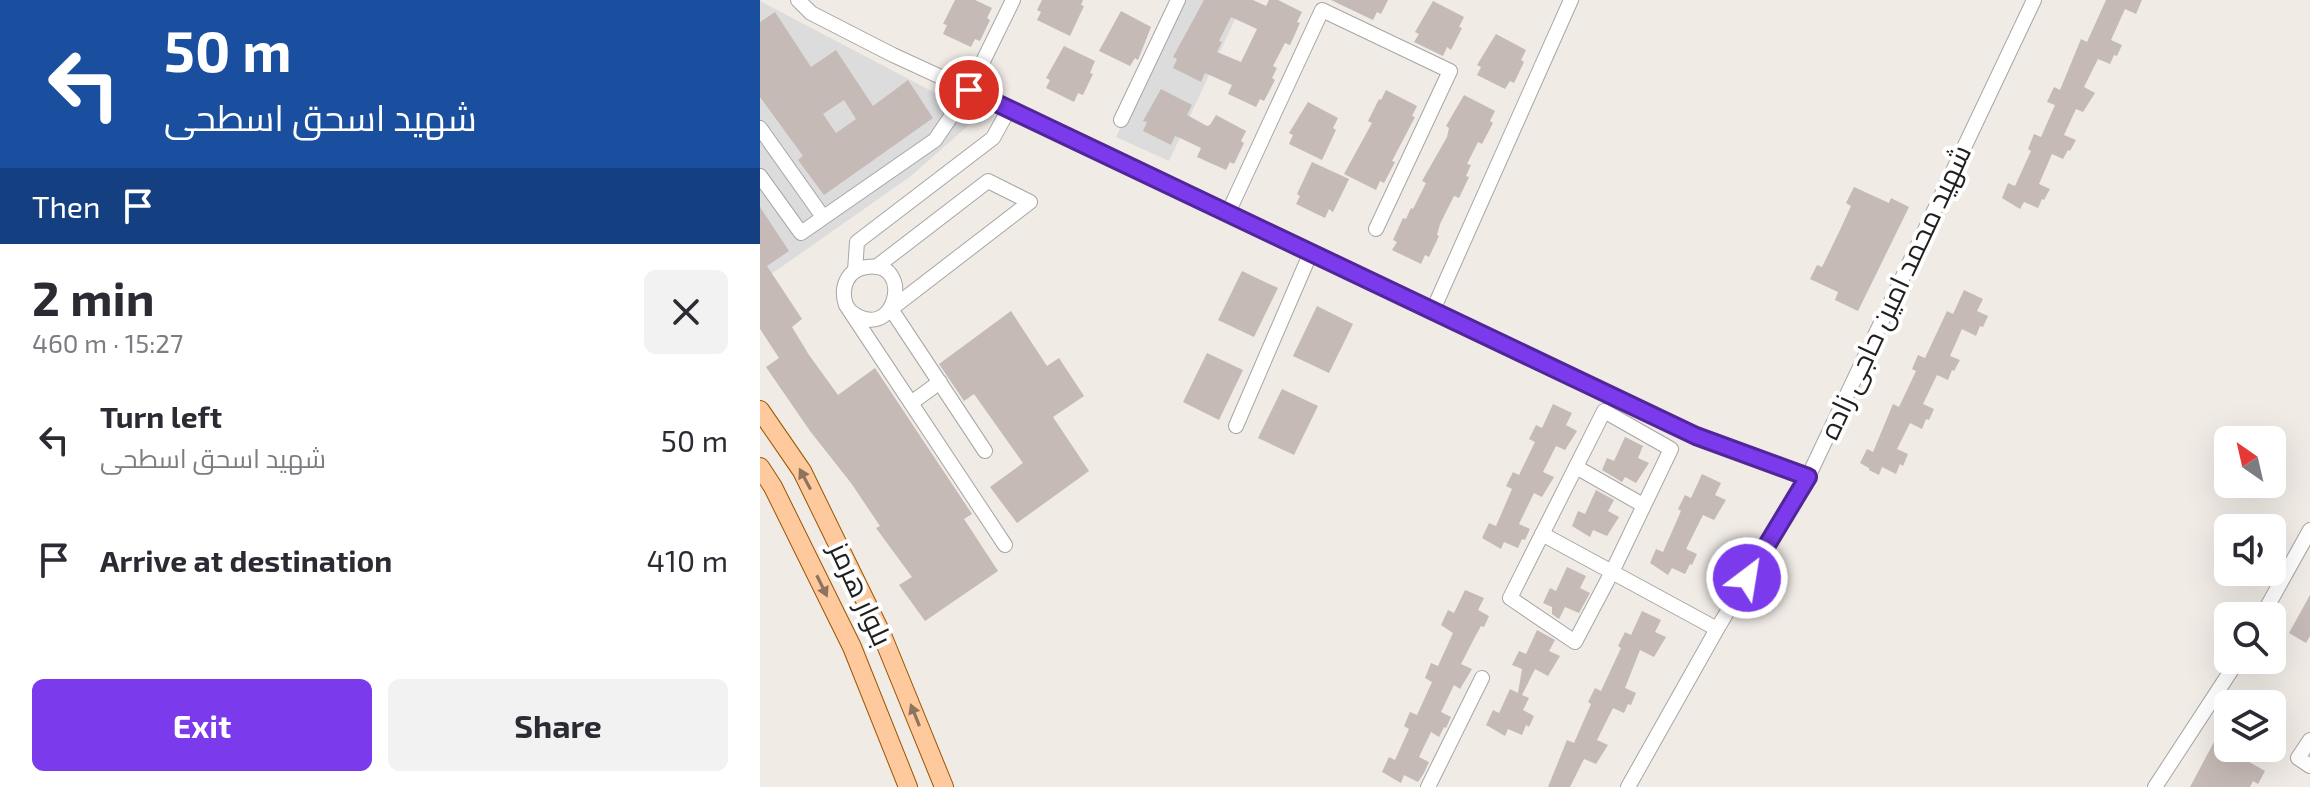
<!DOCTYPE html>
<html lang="en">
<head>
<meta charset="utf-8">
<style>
	body { margin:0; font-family:"Exo 2",Cairo,sans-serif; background:#f2f2f3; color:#2b2b33; height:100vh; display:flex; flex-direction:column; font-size:30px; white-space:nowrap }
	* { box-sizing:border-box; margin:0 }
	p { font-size:26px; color:#7c7c81 }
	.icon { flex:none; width:44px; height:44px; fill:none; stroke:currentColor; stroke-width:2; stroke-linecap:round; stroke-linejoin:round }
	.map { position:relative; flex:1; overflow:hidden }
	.drawer { display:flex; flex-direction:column; background:#fff; width:760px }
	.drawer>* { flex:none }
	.top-card { background:#1a4fa0; color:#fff; overflow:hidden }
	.needle { width:52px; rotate:326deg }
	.tools { position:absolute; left:1454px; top:426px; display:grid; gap:16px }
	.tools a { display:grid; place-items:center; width:72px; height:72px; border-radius:12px; background:#fff; box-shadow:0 8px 32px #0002; font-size:40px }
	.pin { position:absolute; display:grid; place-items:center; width:68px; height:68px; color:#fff; margin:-34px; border:4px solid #fff; border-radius:50%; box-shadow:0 2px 8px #0007 }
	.me { position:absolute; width:88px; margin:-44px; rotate:31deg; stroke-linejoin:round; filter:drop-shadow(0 0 6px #0008) }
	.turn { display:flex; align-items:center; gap:28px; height:168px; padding:0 32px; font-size:36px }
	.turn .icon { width:104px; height:104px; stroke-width:2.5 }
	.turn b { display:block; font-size:56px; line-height:68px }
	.then { display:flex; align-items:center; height:76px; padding:0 32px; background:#0003; gap:16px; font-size:30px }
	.round { display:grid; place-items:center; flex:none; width:84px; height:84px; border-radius:12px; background:#f2f2f3 }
	.headline { display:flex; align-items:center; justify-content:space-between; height:136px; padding:0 32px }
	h1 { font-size:48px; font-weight:700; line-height:60px }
	.action { display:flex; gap:16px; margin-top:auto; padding:16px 32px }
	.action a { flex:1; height:92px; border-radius:12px; background:#7c3aed; color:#fff; font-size:32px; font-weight:700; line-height:92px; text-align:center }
	.action a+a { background:#f2f2f3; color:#2b2b33 }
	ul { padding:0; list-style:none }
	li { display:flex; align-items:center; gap:24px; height:120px; padding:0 32px }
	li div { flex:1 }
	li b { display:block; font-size:30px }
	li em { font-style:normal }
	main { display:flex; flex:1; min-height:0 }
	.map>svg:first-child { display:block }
</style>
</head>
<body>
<main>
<section class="drawer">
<div class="top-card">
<div class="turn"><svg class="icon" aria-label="left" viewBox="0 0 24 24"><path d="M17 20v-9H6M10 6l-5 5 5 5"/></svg><div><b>50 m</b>شهید اسحق اسطحی</div></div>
<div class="then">Then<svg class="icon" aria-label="arrive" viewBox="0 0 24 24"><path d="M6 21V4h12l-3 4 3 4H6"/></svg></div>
</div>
<div class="headline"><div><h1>2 min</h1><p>460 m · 15:27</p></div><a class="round"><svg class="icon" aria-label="close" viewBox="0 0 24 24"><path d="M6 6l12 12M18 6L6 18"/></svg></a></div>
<ul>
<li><svg class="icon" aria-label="left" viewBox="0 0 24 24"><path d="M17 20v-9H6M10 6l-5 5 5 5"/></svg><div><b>Turn left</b><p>شهید اسحق اسطحی</p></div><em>50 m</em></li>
<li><svg class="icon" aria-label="arrive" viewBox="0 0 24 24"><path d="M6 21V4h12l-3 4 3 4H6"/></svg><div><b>Arrive at destination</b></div><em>410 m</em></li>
</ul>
<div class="action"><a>Exit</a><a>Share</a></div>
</section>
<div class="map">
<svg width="1550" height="787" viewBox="0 0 1550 787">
	<rect width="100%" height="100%" fill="#f0ebe5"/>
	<g fill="#dddcdc">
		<polygon points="420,0 484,0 409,161 356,137"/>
		<polygon points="0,1 219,116 151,176 0,282"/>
	</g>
	<g fill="#c5bab5" fill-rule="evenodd">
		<polygon points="195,0 215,0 232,8 227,18 230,20 220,41 215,39 211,47 183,34 187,25 183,24"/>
		<polygon points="282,0 323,0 321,5 324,6 310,36 277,20 281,12 277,10"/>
		<path d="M 444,0 L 493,0 L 506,6 L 509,0 L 518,0 L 542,12 L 537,22 L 540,23 L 530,45 L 525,43 L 513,66 L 517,68 L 512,78 L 515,80 L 504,101 L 500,99 L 496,107 L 468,94 L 472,85 L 445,73 L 441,82 L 413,68 L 417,59 L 413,57 ZM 471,17 L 497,29 L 481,62 L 457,52 L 462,42 L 459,41 Z"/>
		<polygon points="571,0 628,0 621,14 617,12 613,20"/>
		<polygon points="1346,0 1382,0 1376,14 1365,9 1351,40 1362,45 1357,56 1354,55 1350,64 1338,59 1324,87 1335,93 1323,112 1316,109 1304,135 1316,140 1310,151 1308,150 1303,159 1292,154 1279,184 1290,189 1284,200 1282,199 1278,208 1264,202 1260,209 1242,198 1248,183 1255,186 1271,151 1268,149 1274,134 1281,137 1295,105 1287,102 1294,87 1300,90 1321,39 1327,42"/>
		<polygon points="673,1 704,17 699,27 702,28 691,50 687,47 683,56 654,42 659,34 655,32"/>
		<polygon points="361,11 391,27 378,60 375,58 370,66 339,51"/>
		<path d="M 15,12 L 51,67 L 76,50 L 113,106 L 148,80 L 173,118 L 64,195 L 38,160 L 43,156 L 0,97 L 0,22 ZM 84,100 L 96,119 L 76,133 L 63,114 Z"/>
		<polygon points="736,34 766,50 761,60 764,62 754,83 750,81 745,89 717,75 721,67 717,65"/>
		<polygon points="304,46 335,61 330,73 333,74 323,95 318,93 314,102 286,88 290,80 286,78"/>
		<polygon points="401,89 432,105 427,115 447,126 450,125 456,115 486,131 481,141 484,143 474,164 470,162 466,170 437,157 441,148 420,138 415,136 411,145 383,131 387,122 383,121"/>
		<polygon points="626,90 657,106 652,116 655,117 632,161 635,162 624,183 620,181 616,190 584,174 612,123 608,121 619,99 621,100"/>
		<polygon points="704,95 735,111 730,121 733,123 722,144 718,142 707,164 711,165 706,176 709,177 699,198 694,196 680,224 677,235 679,236 669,257 665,255 661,264 632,250 637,242 633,240 643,218 646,219 651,208 653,209 666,183 662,181 687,137 689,128 686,126"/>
		<polygon points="548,102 578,118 573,128 576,130 562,160 529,144 533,135 529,133"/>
		<polygon points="552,162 589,179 573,212 569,209 565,218 536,204 540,196 537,194"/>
		<polygon points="1094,187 1129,203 1131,198 1149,207 1098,311 1075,300 1078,292 1050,279 1057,265 1062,267 1080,230 1091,206 1086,203"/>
		<polygon points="0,207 29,251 7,266 42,319 32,327 49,355 78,395 115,368 212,514 204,519 238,571 165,621 139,585 152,577 116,528 120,526 91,483 50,431 6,367 19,358 0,329"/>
		<polygon points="482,271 518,288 494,337 458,320"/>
		<polygon points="1204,290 1223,299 1217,311 1228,316 1223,327 1220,326 1216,336 1202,329 1190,356 1200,360 1194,371 1192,370 1188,380 1177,375 1163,404 1174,409 1169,420 1166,419 1162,429 1150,423 1137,449 1148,454 1143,466 1140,464 1136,474 1122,467 1119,475 1109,470 1109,468 1100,463 1107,449 1113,452 1133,404 1139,407 1156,371 1152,369 1158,355 1165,358 1187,311 1193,314"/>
		<polygon points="557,306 593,324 569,373 533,356"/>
		<polygon points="251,311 287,366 299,358 324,396 293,417 329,471 257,523 230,487 263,463 214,394 204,401 179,364"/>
		<polygon points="447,353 483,370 459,420 423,402"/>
		<polygon points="522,389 558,406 534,455 498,438"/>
		<polygon points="793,404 812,413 806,425 817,431 805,450 796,446 783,472 794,477 782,497 774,493 759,524 770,529 765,540 762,539 758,548 744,542 741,549 722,538 729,523 736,526 752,489 746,486 753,472 759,475 775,442 769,439 776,425 782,428"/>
		<polygon points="865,437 883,446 878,458 889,463 876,483 865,477 862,482 842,470 847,458 854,461"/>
		<polygon points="942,474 961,483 955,495 966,500 954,520 943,515 926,549 937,554 932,565 930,564 925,574 912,568 908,575 890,563 896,549 903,552 921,511 918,509 925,495 931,498"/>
		<polygon points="836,490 854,500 848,511 859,517 847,536 833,530 830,537 812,526 818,511 825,514"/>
		<polygon points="807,567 826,576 820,588 830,593 819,613 805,607 799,619 792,614 792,607 783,603 790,588 796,591"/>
		<polygon points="705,590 724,598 718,610 729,616 724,627 721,626 716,635 701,664 712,669 700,689 694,685 681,712 691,717 686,728 684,727 679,737 671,732 659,757 669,762 664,773 658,782 644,775 641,783 622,772 629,757 635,760 649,729 644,726 650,712 657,715 672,682 665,678 671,663 678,666 693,633 681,625 688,610 694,613"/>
		<polygon points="1550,595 1550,636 1546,643 1529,633"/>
		<polygon points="882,611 901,620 895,632 906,637 894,657 880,650 865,688 876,693 871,705 868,704 864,713 853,708 837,740 848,745 836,764 824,759 810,787 788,787 807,740 814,743 831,704 828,702 835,688 841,691 861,648 858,646 865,632 871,635"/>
		<polygon points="777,630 795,640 789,651 800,656 788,676 775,669 762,695 769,698 763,710 774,716 769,727 766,725 762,735 748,729 745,736 726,725 733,710 739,713 750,689 758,693 762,669 752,665 759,651 766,654"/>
		<polygon points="1454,742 1505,771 1498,784 1493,781 1490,787 1430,787"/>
	</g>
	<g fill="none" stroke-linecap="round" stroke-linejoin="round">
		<defs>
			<g id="minor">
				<polyline points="38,0 51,13 133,55 346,153 936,436 1048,477"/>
				<polyline points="361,120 418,0"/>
				<polyline points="0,128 63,217"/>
				<polyline points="0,176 41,233 175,140 209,90 253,0"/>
				<polyline points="468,213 562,10 690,71 616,229"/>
				<polyline points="116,267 228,181 270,202 131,309 225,451"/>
				<polyline points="95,271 97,242 233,138 249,109"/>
				<polyline points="673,310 811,0"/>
				<path d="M 90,311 C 135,347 156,260 107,267 C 87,269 80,288 86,305 L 245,545"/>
				<polyline points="151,403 180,382"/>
				<polygon points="844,411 911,449 853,570 815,642 750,598"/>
				<polyline points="476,426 551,252"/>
				<polyline points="816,467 883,505"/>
				<polyline points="782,534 957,629"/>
				<polyline points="1502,616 1550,530"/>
				<polyline points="1550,740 1538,758 1550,766"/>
				<polyline points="668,787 722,678"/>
				<polyline points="868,787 957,629 1048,477 1274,0"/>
				<polyline points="1395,787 1478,660"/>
			</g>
			<g id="major">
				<polyline points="0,410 42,471 122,635 184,787"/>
				<polyline points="0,467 13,487 92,647 148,787"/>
			</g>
		</defs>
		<use href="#minor" stroke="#a6a6a6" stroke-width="16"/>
		<use href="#major" stroke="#9b5500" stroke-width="20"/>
		<use href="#minor" stroke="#fff" stroke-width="14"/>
		<use href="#major" stroke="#fec99d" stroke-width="18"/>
	</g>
	<defs><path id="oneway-solid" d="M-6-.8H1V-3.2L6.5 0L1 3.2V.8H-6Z" transform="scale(2)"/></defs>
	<g fill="#8e745e">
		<use href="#oneway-solid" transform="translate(45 479) rotate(-118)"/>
		<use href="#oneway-solid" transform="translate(62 586) rotate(64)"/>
		<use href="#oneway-solid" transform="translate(155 715) rotate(-112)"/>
	</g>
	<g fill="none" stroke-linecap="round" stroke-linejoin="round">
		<defs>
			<polyline id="route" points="209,90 936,436 1048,477 987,578"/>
		</defs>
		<use href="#route" stroke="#51269a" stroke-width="20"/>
		<use href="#route" stroke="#7c3aed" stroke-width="14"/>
	</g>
	<g text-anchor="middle" stroke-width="8" stroke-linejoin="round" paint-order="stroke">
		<g font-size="28" fill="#1f1f1f" stroke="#fff">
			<text transform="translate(1135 292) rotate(-65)" y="10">شهید محمد امین حاجی زاده</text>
			<text transform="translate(101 594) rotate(65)" y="10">بلوار هرمز</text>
		</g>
	</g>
</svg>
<div class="tools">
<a><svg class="needle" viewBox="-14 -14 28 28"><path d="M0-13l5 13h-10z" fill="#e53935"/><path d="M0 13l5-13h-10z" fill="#7c7c81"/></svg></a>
<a><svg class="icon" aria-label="sound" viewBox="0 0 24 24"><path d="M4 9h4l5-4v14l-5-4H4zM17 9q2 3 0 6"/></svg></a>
<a><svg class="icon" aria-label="search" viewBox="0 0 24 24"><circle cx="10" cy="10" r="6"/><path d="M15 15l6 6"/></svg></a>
<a><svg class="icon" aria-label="layers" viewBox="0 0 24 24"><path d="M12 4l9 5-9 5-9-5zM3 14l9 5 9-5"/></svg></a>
</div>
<div class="pin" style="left:209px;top:90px;background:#d93025"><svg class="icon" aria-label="arrive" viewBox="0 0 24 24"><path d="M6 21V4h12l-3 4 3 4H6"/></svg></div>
<svg class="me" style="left:987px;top:578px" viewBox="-20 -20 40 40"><circle r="17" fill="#7c3aed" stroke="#fff" stroke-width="3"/><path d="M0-11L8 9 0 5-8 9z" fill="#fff"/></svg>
</div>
</main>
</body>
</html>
